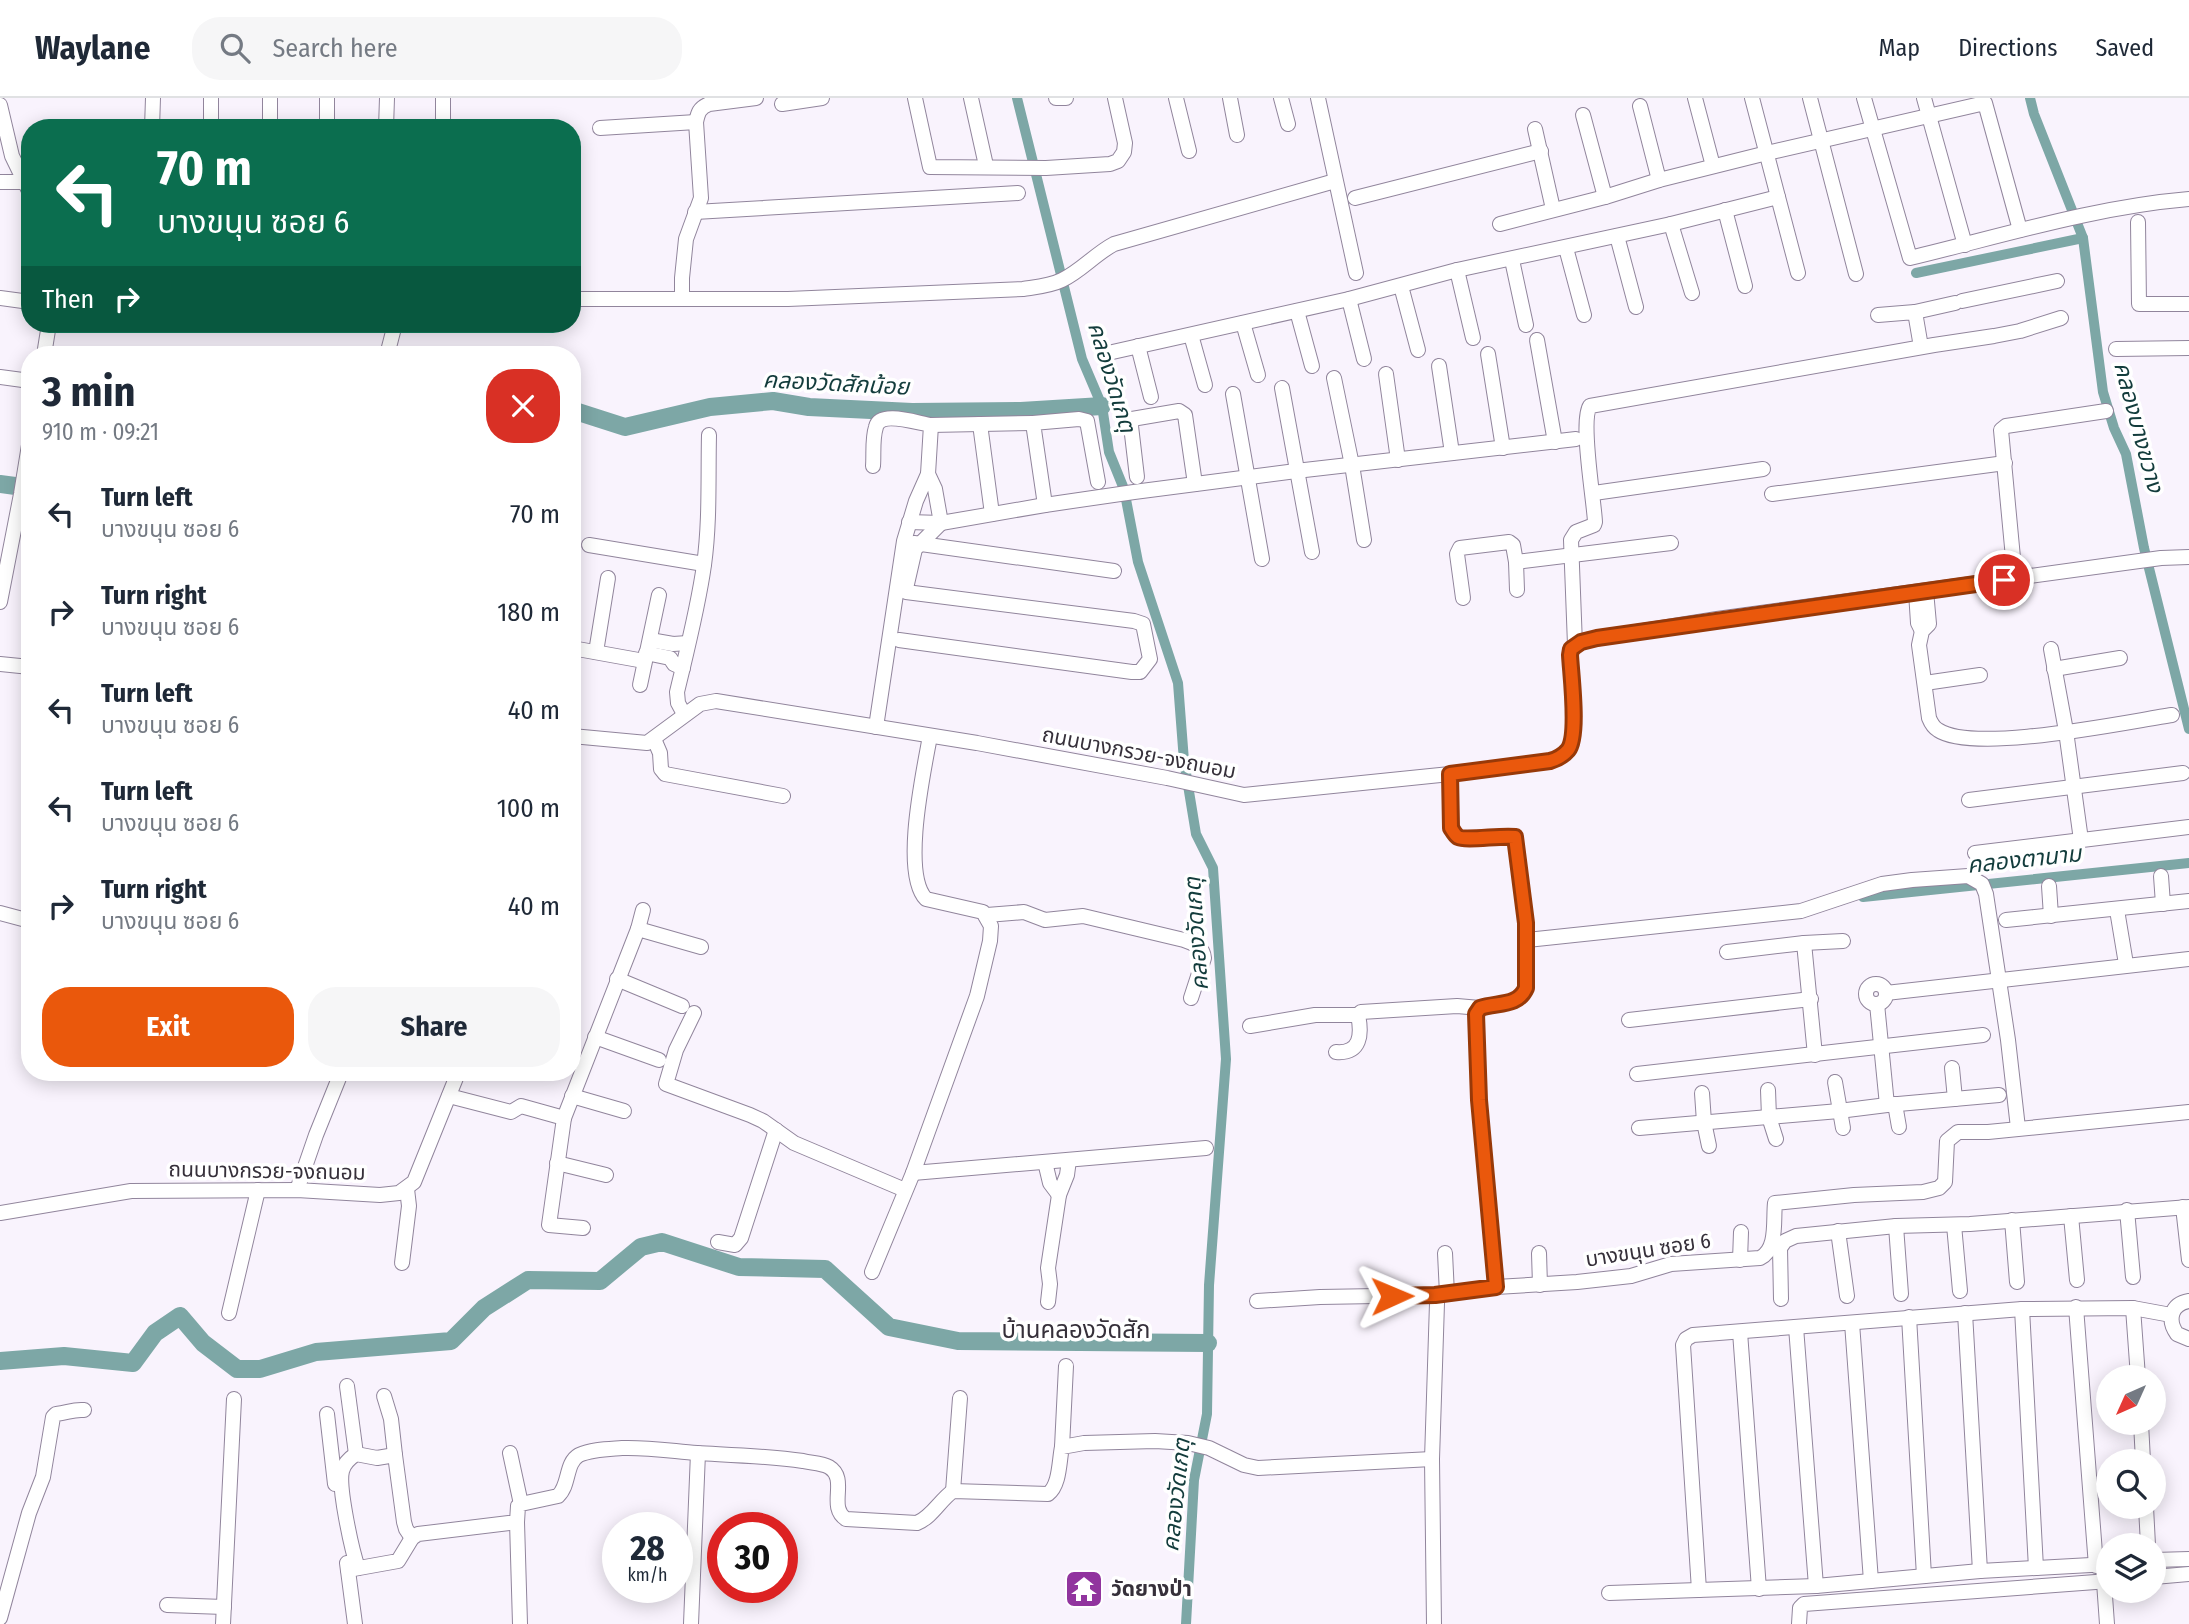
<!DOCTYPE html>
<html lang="en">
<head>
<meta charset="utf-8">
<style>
	body { margin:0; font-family:"Fira Sans Condensed","Noto Sans Thai",sans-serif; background:#f6f6f7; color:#1f2937; height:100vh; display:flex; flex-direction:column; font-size:26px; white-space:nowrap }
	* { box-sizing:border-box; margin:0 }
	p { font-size:23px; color:#747a83 }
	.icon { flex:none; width:38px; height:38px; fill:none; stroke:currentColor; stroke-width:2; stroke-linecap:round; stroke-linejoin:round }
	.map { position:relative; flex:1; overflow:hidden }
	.drawer { position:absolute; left:21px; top:248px; width:560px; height:735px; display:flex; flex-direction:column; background:#fff; border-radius:28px; box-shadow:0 4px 18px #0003 }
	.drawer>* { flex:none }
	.hud { position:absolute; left:21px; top:21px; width:560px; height:214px; border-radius:28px; box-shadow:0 4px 18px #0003; background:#0b6e4f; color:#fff; overflow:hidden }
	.needle { width:46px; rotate:225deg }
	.fabs { position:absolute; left:2096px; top:1267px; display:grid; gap:14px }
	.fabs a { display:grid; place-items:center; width:70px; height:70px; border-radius:50%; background:#fff; box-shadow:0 4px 18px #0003; font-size:35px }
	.speed { position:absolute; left:602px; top:1414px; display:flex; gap:14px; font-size:35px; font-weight:700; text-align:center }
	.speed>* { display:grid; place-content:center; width:91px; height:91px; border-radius:50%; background:#fff; box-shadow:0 4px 18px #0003; line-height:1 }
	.speed small { font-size:18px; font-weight:400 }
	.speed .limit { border:10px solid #d22; background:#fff; color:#111 }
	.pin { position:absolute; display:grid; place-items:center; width:60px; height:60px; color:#fff; margin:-30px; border:4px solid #fff; border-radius:50%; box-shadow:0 2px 7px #0007 }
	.me { position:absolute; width:77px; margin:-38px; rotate:89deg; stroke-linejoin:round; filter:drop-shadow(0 0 5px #0008) }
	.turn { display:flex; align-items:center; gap:24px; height:147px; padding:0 21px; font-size:32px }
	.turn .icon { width:91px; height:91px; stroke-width:2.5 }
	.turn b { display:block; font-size:49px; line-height:60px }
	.then { display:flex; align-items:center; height:66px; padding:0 21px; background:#0003; gap:14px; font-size:26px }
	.round { display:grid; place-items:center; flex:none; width:74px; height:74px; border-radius:28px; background:#f6f6f7 }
	.headline { display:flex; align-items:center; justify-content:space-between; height:119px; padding:0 21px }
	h1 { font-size:42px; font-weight:700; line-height:52px }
	.action { display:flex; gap:14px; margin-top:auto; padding:14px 21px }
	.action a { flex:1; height:80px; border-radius:28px; background:#ea580c; color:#fff; font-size:28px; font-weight:700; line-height:80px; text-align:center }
	.action a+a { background:#f6f6f7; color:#1f2937 }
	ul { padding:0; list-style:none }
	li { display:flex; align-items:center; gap:21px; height:98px; padding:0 21px }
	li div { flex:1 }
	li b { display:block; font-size:26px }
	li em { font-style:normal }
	header { display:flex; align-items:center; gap:42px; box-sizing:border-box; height:98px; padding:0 35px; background:#fff; border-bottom:2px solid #e0e1e3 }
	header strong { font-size:33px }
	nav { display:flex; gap:38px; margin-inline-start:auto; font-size:24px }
	.search { width:490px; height:63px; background:#f6f6f7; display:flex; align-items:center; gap:18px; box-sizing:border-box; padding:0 24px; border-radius:28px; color:#747a83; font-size:26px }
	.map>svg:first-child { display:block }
</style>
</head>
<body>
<header>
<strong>Waylane</strong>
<div class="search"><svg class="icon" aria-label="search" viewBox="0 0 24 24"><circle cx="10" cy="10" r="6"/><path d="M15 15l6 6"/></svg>Search here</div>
<nav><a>Map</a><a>Directions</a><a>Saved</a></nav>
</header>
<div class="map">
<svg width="2189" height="1526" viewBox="0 0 2189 1526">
	<rect width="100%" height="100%" fill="#f9f3fd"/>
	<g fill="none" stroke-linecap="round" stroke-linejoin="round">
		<g stroke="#7da7a6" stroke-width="10">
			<polyline points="1017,0 1082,261 1102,308 1109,354 1124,391 1138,464 1178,585 1184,663 1196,736 1213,770 1226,961 1209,1187 1207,1316 1194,1382 1186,1526"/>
			<polyline points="2030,0 2034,16 2083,140 2103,294 2114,330 2126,356 2144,450 2189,631"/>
			<polyline points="1916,175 2083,140"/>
			<polyline points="1863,799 2189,765"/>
		</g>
		<g stroke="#7da7a6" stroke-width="18">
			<polyline points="572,312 625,329 710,309 773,303 809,309 912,314 1021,313 1102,308"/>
			<polyline points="0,386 30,390"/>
			<polyline points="0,1263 64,1258 133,1265 155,1235 180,1218 203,1245 237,1271 260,1271 316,1254 451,1243 484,1210 528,1182 600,1183 641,1149 662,1144 739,1169 825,1171 889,1229 958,1243 1208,1245"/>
		</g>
		<defs>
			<g id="minor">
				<polyline points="211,0 211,30"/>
				<polyline points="270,0 270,30"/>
				<polyline points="327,0 327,30"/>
				<polyline points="915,0 930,69 1046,70 1110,66 1118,63 1124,54 1125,45 1115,0"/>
				<polyline points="971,0 985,63"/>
				<polyline points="1056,0 1066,0"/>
				<polyline points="1176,0 1189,53"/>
				<polyline points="1230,0 1237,37"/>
				<polyline points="1281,0 1288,26"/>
				<polyline points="1318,0 1356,175"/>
				<polyline points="1695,0 1713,68"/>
				<polyline points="1752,0 1798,175"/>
				<polyline points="1810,0 1856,176"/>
				<path d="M 1864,0 L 1910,160 C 2002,138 2094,109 2189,101"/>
				<polyline points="1924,0 1965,147"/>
				<polyline points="782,6 822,0"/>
				<polyline points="0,7 12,58 30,95"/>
				<polyline points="1640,8 1659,82"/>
				<polyline points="1583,17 1605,99"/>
				<polyline points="152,30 153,0"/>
				<polyline points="386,30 387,0"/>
				<polyline points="443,30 443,0"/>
				<polyline points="600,30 696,24"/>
				<polyline points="1535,31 1553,111"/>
				<polyline points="0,84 25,84"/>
				<polyline points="1355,100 1541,53"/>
				<polyline points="1725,112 1745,188"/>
				<polyline points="695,114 1018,95"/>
				<polyline points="2138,124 2139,206 2189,206"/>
				<polyline points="1500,126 1605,99 1659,82 1767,55 1985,5 2020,132"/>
				<polyline points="1671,126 1692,195"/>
				<polyline points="1617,138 1636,209"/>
				<polyline points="1566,150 1584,217"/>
				<polyline points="1512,162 1526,227"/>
				<polyline points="1457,172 1473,240"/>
				<polyline points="1401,188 1418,252"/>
				<polyline points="0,200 30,204"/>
				<path d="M 572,201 L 788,201 L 1023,191 C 1036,189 1050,188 1062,182 C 1081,173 1095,156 1114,146 L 1335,83"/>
				<path d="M 682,201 L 682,180 L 686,141 L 701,100 L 696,24 C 698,15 699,10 709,6 L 756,0"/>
				<polyline points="1349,201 1364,261"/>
				<polyline points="1962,203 2057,183"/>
				<polyline points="1297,213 1312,268"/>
				<polyline points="1915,214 1955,205"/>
				<polyline points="1878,217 1915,214 1921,249"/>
				<polyline points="1243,225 1258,277"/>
				<polyline points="1191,237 1205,287"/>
				<polyline points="1537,242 1555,344"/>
				<polyline points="1138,248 1151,299"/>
				<polyline points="2116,251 2189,250"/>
				<polyline points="1108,255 1349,201 1457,172 1671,126 1778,99"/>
				<polyline points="1488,256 1503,350"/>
				<polyline points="44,257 49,226"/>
				<polyline points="387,257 395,226"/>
				<polyline points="1439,268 1452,355"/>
				<polyline points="1386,276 1398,362"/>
				<polyline points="0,279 30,283"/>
				<polyline points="1334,280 1352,367 1364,442"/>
				<polyline points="1282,290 1312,454"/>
				<polyline points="1233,296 1262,461"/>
				<polyline points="980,326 992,416"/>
				<polyline points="931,327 1033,325"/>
				<path d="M 873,368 C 874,356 872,341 876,329 C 880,312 917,325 931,327 L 928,376 L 935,391 L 941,425"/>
				<polyline points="1137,379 1131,328 1132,321 1179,313 1185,317 1195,386"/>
				<polyline points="1594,395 1763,371"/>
				<polyline points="1772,396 2005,365"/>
				<polyline points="1045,407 1033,325 1079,321 1087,323 1098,384"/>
				<polyline points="909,424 941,425 1045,407 1134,394 1296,373 1576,341"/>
				<polyline points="914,445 1114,473"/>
				<polyline points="589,447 704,466"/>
				<polyline points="2015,481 2001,332 2006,328 2106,313"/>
				<polyline points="907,486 915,451 941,425"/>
				<polyline points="1517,492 1516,464 1671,445"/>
				<path d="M 1926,493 L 1929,526 L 1922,533 L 1919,547 L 1929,620 C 1931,625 1933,629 1938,632 C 1974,656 2125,624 2172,617"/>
				<polyline points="1916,494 1918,525 1922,533"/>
				<polyline points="1463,500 1457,456 1460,450 1509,444 1513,447 1516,464"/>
				<polyline points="0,504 21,396 30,341"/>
				<polyline points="650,542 673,546 688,545"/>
				<polyline points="899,542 1132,574 1140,574 1150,561 1143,526 1134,523 906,494"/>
				<path d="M 1575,547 L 1571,442 L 1576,434 L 1594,427 L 1595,424 C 1594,402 1580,323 1590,308 L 1934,247 L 1994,238 L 2020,233 L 2061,220"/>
				<polyline points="572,550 644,563"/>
				<polyline points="2051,551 2066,633 2081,742"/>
				<polyline points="596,554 608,480"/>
				<polyline points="646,555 670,560 674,566 683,570"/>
				<polyline points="0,566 30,569"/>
				<polyline points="2054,571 2120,560"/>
				<polyline points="1925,585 1980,577"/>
				<polyline points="640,587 659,497"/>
				<path d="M 684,616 L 678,605 L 677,594 C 687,552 698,510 704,467 C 710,424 708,380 709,337"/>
				<polyline points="876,629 904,443 916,403 928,376"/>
				<path d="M 572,638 L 647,645 L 700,606 L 716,603 L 977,645 L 1167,680 L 1244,697 L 1450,676 L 1550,663 C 1557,661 1564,658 1568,652 C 1579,638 1571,577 1570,557 L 1575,547 L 1587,542 L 1717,521 L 2161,460 L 2189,459"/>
				<polyline points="654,641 660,655 661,671 665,676 783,698"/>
				<path d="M 1450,676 L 1451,730 C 1453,733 1455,736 1458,739 C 1466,744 1501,737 1515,739 L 1526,825 L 1526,890 C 1518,909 1497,904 1480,910 L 1476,916 L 1479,1002 L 1496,1189"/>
				<polyline points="1969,702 2183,675"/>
				<polyline points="1975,755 2189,729"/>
				<polyline points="2161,778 2163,806"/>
				<polyline points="2049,788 2051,818"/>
				<polyline points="2117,812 2126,866"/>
				<polyline points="0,815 30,823"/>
				<path d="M 987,817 L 1024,814 L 1045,822 L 1083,818 L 1184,842 C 1194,846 1203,848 1204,860 L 1191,900"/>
				<polyline points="2006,822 2189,803"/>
				<polyline points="638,831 643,812"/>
				<polyline points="1527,842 1801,813 1882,786 1912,782 1968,778 1982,786 1986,796 2008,942 2018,1030"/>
				<polyline points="1804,845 1815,957"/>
				<polyline points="1727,854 1804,845 1843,843"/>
				<polyline points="617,881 682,908"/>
				<circle cx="1876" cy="896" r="10"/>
				<polyline points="1886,895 2189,861"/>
				<polyline points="1877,906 1887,1007"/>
				<polyline points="694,915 676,952 666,986 750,1017 763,1023 794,1045 905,1092"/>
				<polyline points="1629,922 1811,901"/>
				<polyline points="1250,928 1315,917 1358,917"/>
				<polyline points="595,939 659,962"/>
				<path d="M 1336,954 C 1361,956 1362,936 1358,917 L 1361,914 L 1457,908 L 1480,910"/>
				<polyline points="1952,970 1955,1001"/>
				<polyline points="1637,976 1983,937"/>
				<polyline points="1835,984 1843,1030"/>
				<polyline points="1768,992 1769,1019 1776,1041"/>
				<polyline points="1702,995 1704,1024 1709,1048"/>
				<polyline points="449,998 511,1014 521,1008 564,1020 549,1127 583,1130"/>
				<polyline points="572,998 624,1013"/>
				<polyline points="1895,1006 1899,1029"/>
				<polyline points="564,1020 638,831 701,849"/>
				<polyline points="1639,1030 1839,1013 1887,1007 1999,997"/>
				<polyline points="1045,1064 1050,1085 1059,1097"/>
				<polyline points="557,1065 606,1077"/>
				<polyline points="913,1075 1206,1050"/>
				<polyline points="297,1092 316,1037 341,975"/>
				<polyline points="2183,1109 2189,1162"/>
				<polyline points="2127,1112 2133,1179"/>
				<polyline points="0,1115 131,1093 297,1092 380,1097 399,1095 414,1084 458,975"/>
				<polyline points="2071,1118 2077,1182"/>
				<polyline points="2012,1122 2017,1184"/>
				<polyline points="1954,1127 1960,1193"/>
				<polyline points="1896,1128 1901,1196"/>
				<polyline points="1838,1133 1847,1198"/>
				<polyline points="718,1144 735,1147 741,1140 776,1032"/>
				<polyline points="1445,1155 1447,1196"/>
				<polyline points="1539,1155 1540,1187"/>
				<polyline points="1740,1162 1741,1134"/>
				<polyline points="402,1165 409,1108 407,1091"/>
				<path d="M 872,1174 L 913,1075 L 977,898 L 990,843 L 991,828 L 983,814 L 926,801 C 901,775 924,672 930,638"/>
				<polyline points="1781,1201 1780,1150 1785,1143 1796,1138 1896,1128 1970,1126 2189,1109"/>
				<path d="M 1257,1203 L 1320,1199 L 1435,1197 L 1496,1189 L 1577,1184 L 1631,1178 L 1671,1166 L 1760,1160 C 1778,1151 1773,1123 1775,1105 L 1854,1097 L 1923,1094 L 1939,1090 L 1945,1084 L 1947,1043 L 1958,1034 L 1988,1034 L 2189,1014"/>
				<path d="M 2189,1203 C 2171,1206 2167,1222 2177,1236 L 2189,1241"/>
				<polyline points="1048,1204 1050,1186 1048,1170 1059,1097 1067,1077 1069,1062"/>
				<polyline points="2076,1209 2096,1468"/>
				<polyline points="2133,1210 2138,1279"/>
				<polyline points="2022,1211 2036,1470"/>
				<polyline points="229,1215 258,1092"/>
				<polyline points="1965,1215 1980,1473"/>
				<polyline points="1909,1219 1924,1478"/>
				<polyline points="1852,1225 1871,1483"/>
				<polyline points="1796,1229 1816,1488"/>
				<polyline points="1740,1234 1759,1491"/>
				<polyline points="347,1288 356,1356"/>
				<polyline points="384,1298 391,1321 395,1357"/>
				<polyline points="327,1316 335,1386"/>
				<polyline points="2141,1325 2143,1363"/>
				<polyline points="1062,1349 1066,1268"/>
				<polyline points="510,1355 521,1406"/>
				<polyline points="953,1393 960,1300"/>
				<polyline points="2146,1409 2148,1447"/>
				<polyline points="517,1424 520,1526"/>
				<polyline points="2154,1462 2189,1461"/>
				<polyline points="347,1465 355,1526"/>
				<path d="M 358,1470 C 352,1453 338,1389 342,1373 C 344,1365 350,1360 356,1356 L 377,1360 L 395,1357 L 404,1424 L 406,1431 L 412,1440"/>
				<path d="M 348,1472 L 398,1463 L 412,1440 L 418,1436 L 517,1424 L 518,1408 L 521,1406 L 558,1398 C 570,1387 565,1365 579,1357 C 592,1351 608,1351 622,1350 C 646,1349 672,1353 697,1355 C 732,1357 768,1358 803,1363 C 811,1365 822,1365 829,1369 C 849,1381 827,1409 846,1421 L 917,1425 C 932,1419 940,1402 953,1393 L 1048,1396 C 1060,1387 1059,1363 1062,1349 L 1084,1345 L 1155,1343 L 1188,1345 L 1209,1350 L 1244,1367 L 1258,1370 L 1432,1361"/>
				<polyline points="2154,1479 2189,1476"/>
				<polyline points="2104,1484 2107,1526"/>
				<polyline points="1699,1492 1683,1247 1686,1241 1693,1237 2022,1211 2133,1210 2171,1217"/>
				<polyline points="1609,1495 1816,1488 1980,1473 2109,1466"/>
				<polyline points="167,1507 224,1509"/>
				<path d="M 0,1520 L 29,1415 L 43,1379 L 53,1319 L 56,1316 C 68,1315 72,1311 84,1312"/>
				<polyline points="223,1526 234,1301"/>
				<polyline points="691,1526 698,1355"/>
				<polyline points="1434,1526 1432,1361 1437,1205 1435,1197"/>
				<polyline points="1799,1526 1800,1510 1804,1506 2109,1483"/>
			</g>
		</defs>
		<use href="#minor" stroke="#91859c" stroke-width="16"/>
		<use href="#minor" stroke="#fff" stroke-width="14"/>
	</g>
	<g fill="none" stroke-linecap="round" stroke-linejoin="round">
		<defs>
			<path id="route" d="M 1392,1198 L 1435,1197 L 1496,1189 L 1479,1002 L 1476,916 L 1480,910 C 1497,904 1518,909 1526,890 L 1526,825 L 1515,739 C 1502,737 1466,743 1458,739 C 1455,737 1453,733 1451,730 L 1450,676 L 1550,663 C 1557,661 1563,658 1568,652 C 1579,638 1571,577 1570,557 L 1571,551 L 1581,544 L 1597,540 L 2004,482"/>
		</defs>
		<use href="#route" stroke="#983908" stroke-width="18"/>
		<use href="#route" stroke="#ea580c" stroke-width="12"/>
	</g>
	<defs>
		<symbol id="temple-square" viewBox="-11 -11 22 22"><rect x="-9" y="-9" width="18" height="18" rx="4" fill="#91349e" stroke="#fff"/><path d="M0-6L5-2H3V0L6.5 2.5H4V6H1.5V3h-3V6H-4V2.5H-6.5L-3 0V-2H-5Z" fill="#fff"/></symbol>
	</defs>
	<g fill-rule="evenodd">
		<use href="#temple-square" x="1062" y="1469" width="44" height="44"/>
	</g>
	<g text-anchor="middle" stroke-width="7" stroke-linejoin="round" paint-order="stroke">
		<g font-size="21" fill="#36303a" stroke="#fff">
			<text transform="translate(1139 655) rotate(11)" y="7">ถนนบางกรวย-จงถนอม</text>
			<text transform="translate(267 1073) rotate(1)" y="7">ถนนบางกรวย-จงถนอม</text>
			<text transform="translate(1648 1152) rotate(-9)" y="7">บางขนุน ซอย 6</text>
		</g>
		<g font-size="21" font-weight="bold" fill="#36303a" stroke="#fff" text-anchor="start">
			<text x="1111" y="1498">วัดยางป่า</text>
		</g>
		<g font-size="23" font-style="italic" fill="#133c3c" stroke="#fff">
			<text transform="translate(1112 279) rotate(73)" y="8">คลองวัดเกตุ</text>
			<text transform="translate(836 285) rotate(3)" y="8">คลองวัดสักน้อย</text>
			<text transform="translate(2139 329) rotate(75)" y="8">คลองบางขวาง</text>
			<text transform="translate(2024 761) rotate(-6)" y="8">คลองตานาม</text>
			<text transform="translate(1196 836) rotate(-94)" y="8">คลองวัดเกตุ</text>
			<text transform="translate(1176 1397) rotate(-84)" y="8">คลองวัดเกตุ</text>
		</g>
		<g font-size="24" fill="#36303a" stroke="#fff">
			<text x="1076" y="1240">บ้านคลองวัดสัก</text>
		</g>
	</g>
</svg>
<div class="fabs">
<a><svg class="needle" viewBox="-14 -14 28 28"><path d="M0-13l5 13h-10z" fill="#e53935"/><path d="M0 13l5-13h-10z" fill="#747a83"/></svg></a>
<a><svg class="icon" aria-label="search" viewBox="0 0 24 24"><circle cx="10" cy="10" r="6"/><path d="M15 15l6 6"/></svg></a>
<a><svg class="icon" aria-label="layers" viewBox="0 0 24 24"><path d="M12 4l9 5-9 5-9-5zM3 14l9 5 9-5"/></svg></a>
</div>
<div class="speed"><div>28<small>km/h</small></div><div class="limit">30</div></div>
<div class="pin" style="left:2004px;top:482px;background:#d93025"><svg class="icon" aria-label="arrive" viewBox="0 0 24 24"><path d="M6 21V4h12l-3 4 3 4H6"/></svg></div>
<svg class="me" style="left:1392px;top:1198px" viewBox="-20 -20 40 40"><path d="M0-17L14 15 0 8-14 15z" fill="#ea580c" stroke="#fff" stroke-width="4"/></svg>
<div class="hud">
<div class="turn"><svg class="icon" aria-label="left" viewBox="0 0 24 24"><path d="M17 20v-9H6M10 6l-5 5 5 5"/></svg><div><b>70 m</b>บางขนุน ซอย 6</div></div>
<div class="then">Then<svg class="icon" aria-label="right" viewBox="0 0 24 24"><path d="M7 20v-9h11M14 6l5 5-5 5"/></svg></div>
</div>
<section class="drawer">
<div class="headline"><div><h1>3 min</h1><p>910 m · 09:21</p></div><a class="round" style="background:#d93025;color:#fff"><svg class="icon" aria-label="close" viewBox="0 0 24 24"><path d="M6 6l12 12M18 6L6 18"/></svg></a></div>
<ul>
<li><svg class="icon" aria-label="left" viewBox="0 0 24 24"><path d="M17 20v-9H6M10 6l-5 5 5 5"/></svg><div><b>Turn left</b><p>บางขนุน ซอย 6</p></div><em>70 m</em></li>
<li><svg class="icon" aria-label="right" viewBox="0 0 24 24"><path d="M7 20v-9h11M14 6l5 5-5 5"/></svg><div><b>Turn right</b><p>บางขนุน ซอย 6</p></div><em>180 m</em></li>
<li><svg class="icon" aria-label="left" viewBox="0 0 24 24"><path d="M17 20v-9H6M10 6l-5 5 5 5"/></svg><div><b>Turn left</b><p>บางขนุน ซอย 6</p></div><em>40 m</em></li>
<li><svg class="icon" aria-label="left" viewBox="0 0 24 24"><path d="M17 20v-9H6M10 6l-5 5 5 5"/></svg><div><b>Turn left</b><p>บางขนุน ซอย 6</p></div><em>100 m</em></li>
<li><svg class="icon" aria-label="right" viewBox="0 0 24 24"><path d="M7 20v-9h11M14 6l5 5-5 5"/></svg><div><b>Turn right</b><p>บางขนุน ซอย 6</p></div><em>40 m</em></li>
</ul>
<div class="action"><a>Exit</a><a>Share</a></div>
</section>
</div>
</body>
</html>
